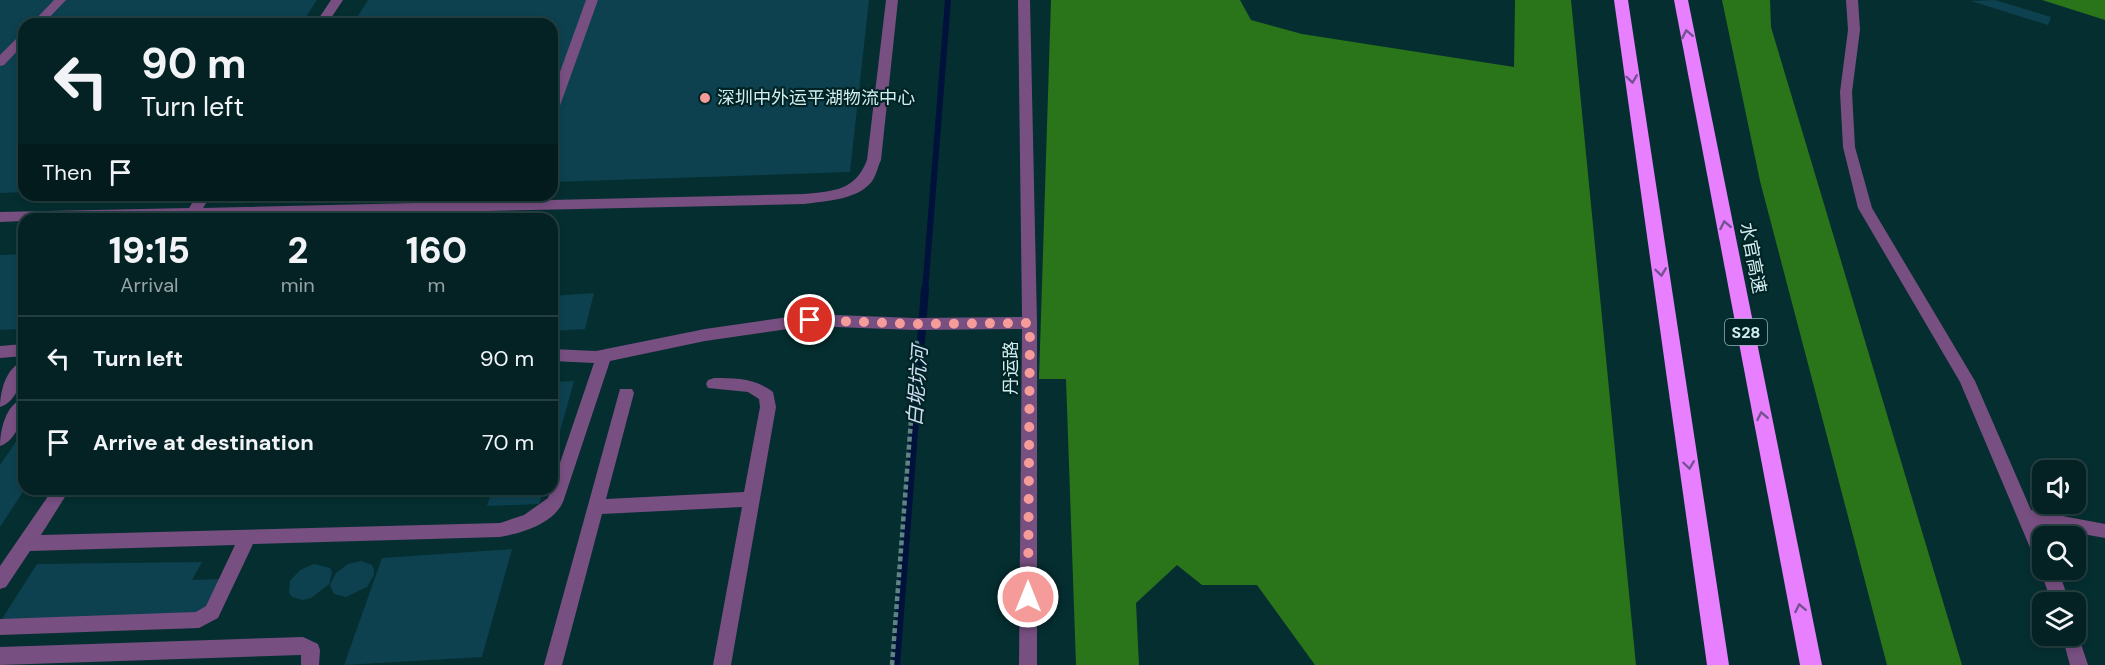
<!DOCTYPE html>
<html lang="en">
<head>
<meta charset="utf-8">
<style>
	body { margin:0; font-family:"DM Sans","Noto Sans SC",sans-serif; background:#122f31; color:#f1f3f6; height:100vh; display:flex; flex-direction:column; font-size:22px; white-space:nowrap }
	* { box-sizing:border-box; margin:0 }
	p { font-size:20px; color:#97a4a6 }
	.icon { flex:none; width:33px; height:33px; fill:none; stroke:currentColor; stroke-width:2; stroke-linecap:round; stroke-linejoin:round }
	.map { position:relative; flex:1; overflow:hidden }
	.side { position:absolute; left:18px; top:213px; width:540px; height:282px; display:flex; flex-direction:column; background:#042224; border-radius:18px; box-shadow:0 3px 9px #0003,0 0 0 2px #253f41 }
	.side>* { flex:none }
	.banner { position:absolute; left:18px; top:18px; width:540px; height:183px; border-radius:18px; box-shadow:0 3px 9px #0003,0 0 0 2px #253f41; background:#042224; color:#f1f3f6; overflow:hidden }
	.buttons { position:absolute; left:2032px; top:460px; display:grid; gap:12px }
	.buttons a { display:grid; place-items:center; width:54px; height:54px; border-radius:12px; background:#042224; box-shadow:0 3px 9px #0003,0 0 0 2px #253f41; font-size:30px }
	.pin { position:absolute; display:grid; place-items:center; width:51px; height:51px; color:#fff; margin:-26px; border:3px solid #fff; border-radius:50%; box-shadow:0 2px 6px #0007 }
	.me { position:absolute; width:66px; margin:-33px; rotate:0deg; stroke-linejoin:round; filter:drop-shadow(0 0 4px #0008) }
	.turn { display:flex; align-items:center; gap:21px; height:126px; padding:0 24px; font-size:27px }
	.turn .icon { width:78px; height:78px; stroke-width:2.5 }
	.turn b { display:block; font-size:42px; line-height:51px }
	.then { display:flex; align-items:center; height:57px; padding:0 24px; background:#0003; gap:12px; font-size:22px }
	.eta { display:flex; justify-content:space-evenly; align-items:center; height:102px; text-align:center }
	.eta b { font-size:36px; font-weight:800; line-height:42px }
	ul { padding:0; list-style:none }
	li { display:flex; align-items:center; gap:18px; height:84px; padding:0 24px; border-top:2px solid #253f41 }
	li div { flex:1 }
	li b { display:block; font-size:22px }
	li em { font-style:normal }
	.map>svg:first-child { display:block }
</style>
</head>
<body>
<div class="map">
<svg width="2105" height="665" viewBox="0 0 2105 665">
	<rect width="100%" height="100%" fill="#052e30"/>
	<g fill="#2a741a">
		<polygon points="1051,0 1240,0 1251,20 1302,34 1514,67 1515,0 1571,0 1636,665 1315,665 1257,585 1202,585 1177,565 1136,603 1139,665 1076,665 1066,379 1039,379"/>
		<polygon points="1722,0 1770,0 1771,27 1962,665 1887,665 1760,181"/>
		<polygon points="2042,0 2105,0 2105,20"/>
	</g>
	<g fill="none" stroke-linecap="round" stroke-linejoin="round">
		<polyline stroke="#00113b" stroke-width="6" points="925,291 948,0"/>
		<polyline stroke="#00113b" stroke-width="8" points="896,665 925,289"/>
	</g>
	<g fill="#0d414f">
		<polygon points="0,0 317,0 301,24 24,24 24,192 0,193"/>
		<polygon points="368,0 869,0 850,172 552,182 552,24 353,24"/>
		<polygon points="1995,0 2051,17 2048,25 1971,1"/>
		<polygon points="24,254 24,321 18,329 0,330 0,255"/>
		<polygon points="594,293 585,329 552,331 552,296"/>
		<polygon points="574,381 553,457 552,457 552,382"/>
		<polygon points="24,430 24,490 0,527 0,465"/>
		<polygon points="492,489 544,489 539,504 487,506"/>
		<polygon points="512,549 482,657 344,665 382,558"/>
		<polygon points="361,561 372,565 374,570 374,575 367,587 346,597 334,594 330,585 336,573 348,564"/>
		<polygon points="202,562 192,580 220,579 201,616 2,619 37,564"/>
		<polygon points="314,564 330,568 332,572 329,584 311,598 303,600 292,597 289,593 290,581 300,570"/>
	</g>
	<g fill="none" stroke-linecap="round" stroke-linejoin="round">
		<polyline stroke="#608384" stroke-width="4.5" stroke-dasharray="5 3" stroke-linecap="butt" points="892,665 917,343 914,343"/>
		<g fill="#784f81" fill-rule="evenodd">
			<polygon points="54,0 66,0 43,24 31,24"/>
			<polygon points="331,0 343,0 327,24 315,24"/>
			<polygon points="586,0 598,0 558,111 552,115 552,94"/>
			<path d="M 886,0 L 898,0 L 881,160 C 878,166 877,172 874,178 C 862,200 825,201 804,204 L 120,219 L 24,219 L 24,221 L 0,222 L 0,212 L 189,208 L 197,195 L 211,195 L 203,208 L 804,194 C 834,191 855,191 867,160 Z"/>
			<path d="M 1018,0 L 1030,0 L 1037,323 L 1037,665 L 1019,665 L 1022,329 L 914,330 L 809,326 L 705,341 L 610,361 L 563,502 C 553,524 522,533 500,537 L 253,544 L 218,618 L 199,628 L 0,635 L 0,619 L 196,612 L 206,606 L 235,545 L 30,551 L 6,587 L 0,589 L 0,566 L 53,489 L 70,489 L 41,535 L 500,523 L 524,515 L 548,498 L 594,363 L 552,361 L 552,349 L 596,351 L 705,329 L 809,314 L 914,318 L 1022,317 Z"/>
			<polygon points="1846,0 1858,0 1860,30 1852,92 1855,147 1872,208 1975,381 2031,510 2105,524 2105,538 2038,526 2043,537 2043,570 2058,570 2070,603 2052,603 2040,570 2043,565 2037,562 2034,557 1960,382 1858,208 1843,147 1840,92 1848,30"/>
			<polygon points="24,34 24,44 4,65 0,66 0,55 20,35"/>
			<polygon points="24,344 24,356 0,358 0,346"/>
			<path d="M 24,361 C 24,377 17,402 0,407 C 0,391 6,367 24,361 Z"/>
			<path d="M 714,378 C 736,378 755,378 773,392 L 776,407 L 731,665 L 713,665 L 742,507 L 602,514 L 562,665 L 544,665 L 620,389 L 632,389 L 634,393 L 606,499 L 744,492 L 760,407 L 759,399 L 748,392 L 708,388 L 706,384 L 708,380 Z"/>
			<path d="M 24,398 C 24,414 18,440 0,446 C 0,429 6,404 24,398 Z"/>
			<polygon points="2076,629 2088,665 2070,665 2062,636 2076,636"/>
			<polygon points="303,637 318,644 320,650 319,665 301,665 301,655 0,665 0,647"/>
		</g>
		<g fill="#e87ffe" fill-rule="evenodd">
			<polygon points="1614,0 1628,0 1729,665 1707,665"/>
			<polygon points="1674,0 1688,0 1822,665 1800,665"/>
		</g>
	</g>
	<defs><path id="oneway-chevron" d="M-2-3.5L2.5 0L-2 3.5" fill="none" stroke-width="1.6" stroke-linecap="round" stroke-linejoin="round" transform="scale(1.5)"/></defs>
	<g stroke="#745292">
		<use href="#oneway-chevron" transform="translate(1687 34) rotate(-101)"/>
		<use href="#oneway-chevron" transform="translate(1632 79) rotate(82)"/>
		<use href="#oneway-chevron" transform="translate(1725 225) rotate(-101)"/>
		<use href="#oneway-chevron" transform="translate(1661 272) rotate(82)"/>
		<use href="#oneway-chevron" transform="translate(1762 416) rotate(-101)"/>
		<use href="#oneway-chevron" transform="translate(1689 465) rotate(82)"/>
		<use href="#oneway-chevron" transform="translate(1800 608) rotate(-101)"/>
	</g>
	<g fill="none" stroke-linecap="round" stroke-linejoin="round">
		<polyline stroke="#f59b9a" stroke-width="10" stroke-dasharray="0 18" points="810,320 914,324 1030,323 1028,597"/>
	</g>
	<circle fill="#f59b9a" stroke="#002426" stroke-width="2" cx="705" cy="98" r="6"/>
	<g text-anchor="middle" stroke-width="4.5" stroke-linejoin="round" paint-order="stroke">
		<rect fill="#002426" stroke="#94b1b2" stroke-width="1.5" x="1725" y="319" width="42" height="26" rx="4.5"/>
		<g font-size="16" font-weight="bold" fill="#d3edee">
			<text x="1746" y="338">S28</text>
		</g>
		<g font-size="18" fill="#d3edee" stroke="#002426" text-anchor="start">
			<text x="717" y="104">深圳中外运平湖物流中心</text>
		</g>
		<g font-size="18" fill="#d3edee" stroke="#002426">
			<text transform="translate(1753 258) rotate(79)" y="6">水官高速</text>
			<text transform="translate(1011 368) rotate(-90)" y="6">丹运路</text>
		</g>
		<g font-size="20" font-style="italic" fill="#d0def4" stroke="#002426">
			<text transform="translate(917 386) rotate(-86)" y="7">白坭坑河</text>
		</g>
	</g>
</svg>
<div class="buttons">
<a><svg class="icon" aria-label="sound" viewBox="0 0 24 24"><path d="M4 9h4l5-4v14l-5-4H4zM17 9q2 3 0 6"/></svg></a>
<a><svg class="icon" aria-label="search" viewBox="0 0 24 24"><circle cx="10" cy="10" r="6"/><path d="M15 15l6 6"/></svg></a>
<a><svg class="icon" aria-label="layers" viewBox="0 0 24 24"><path d="M12 4l9 5-9 5-9-5zM3 14l9 5 9-5"/></svg></a>
</div>
<div class="pin" style="left:810px;top:320px;background:#d93025"><svg class="icon" aria-label="arrive" viewBox="0 0 24 24"><path d="M6 21V4h12l-3 4 3 4H6"/></svg></div>
<svg class="me" style="left:1028px;top:597px" viewBox="-20 -20 40 40"><circle r="17" fill="#f59b9a" stroke="#fff" stroke-width="3"/><path d="M0-11L8 9 0 5-8 9z" fill="#fff"/></svg>
<div class="banner">
<div class="turn"><svg class="icon" aria-label="left" viewBox="0 0 24 24"><path d="M17 20v-9H6M10 6l-5 5 5 5"/></svg><div><b>90 m</b>Turn left</div></div>
<div class="then">Then<svg class="icon" aria-label="arrive" viewBox="0 0 24 24"><path d="M6 21V4h12l-3 4 3 4H6"/></svg></div>
</div>
<section class="side">
<div class="eta">
<div><b>19:15</b><p>Arrival</p></div>
<div><b>2</b><p>min</p></div>
<div><b>160</b><p>m</p></div>
</div>
<ul>
<li><svg class="icon" aria-label="left" viewBox="0 0 24 24"><path d="M17 20v-9H6M10 6l-5 5 5 5"/></svg><div><b>Turn left</b></div><em>90 m</em></li>
<li><svg class="icon" aria-label="arrive" viewBox="0 0 24 24"><path d="M6 21V4h12l-3 4 3 4H6"/></svg><div><b>Arrive at destination</b></div><em>70 m</em></li>
</ul>
</section>
</div>
</body>
</html>
